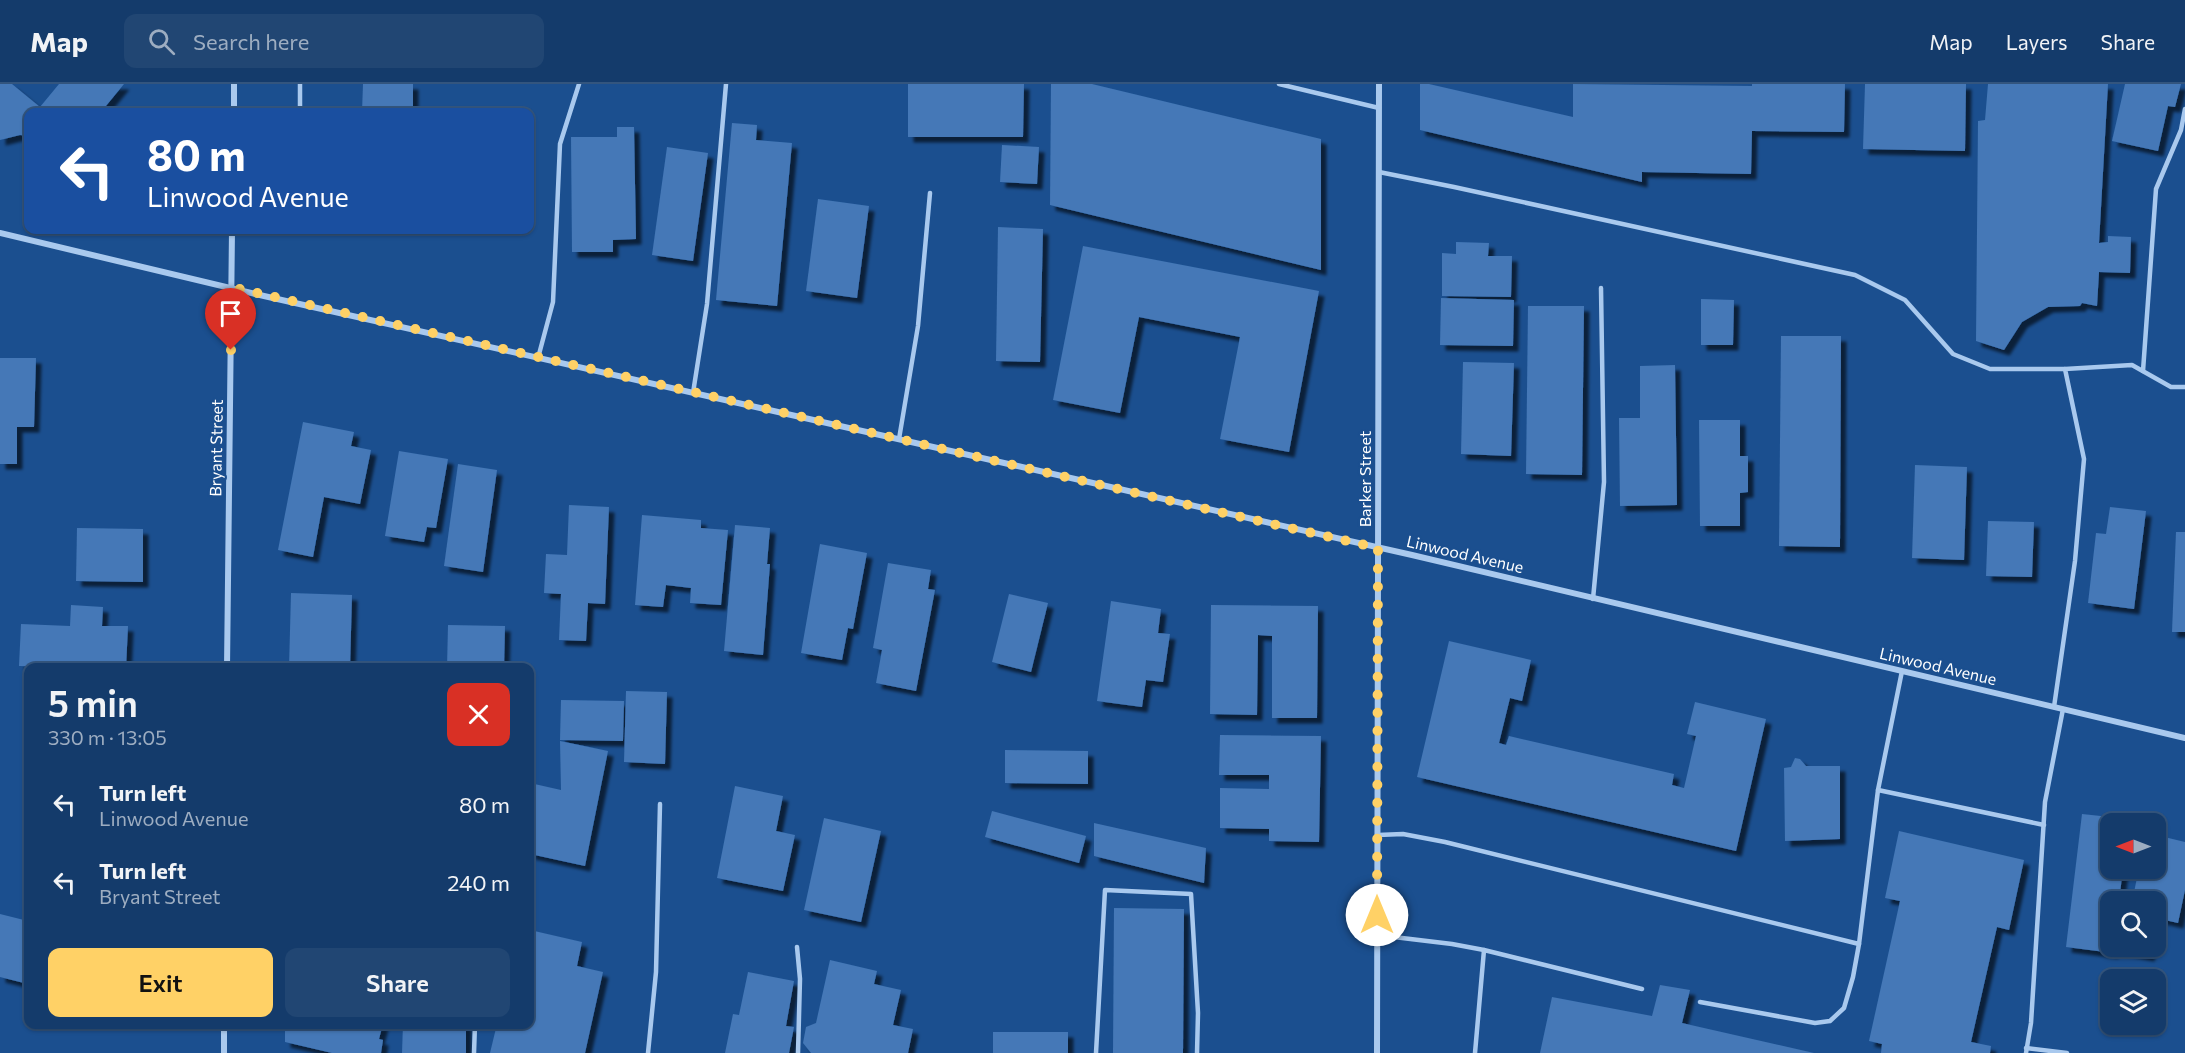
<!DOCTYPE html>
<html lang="en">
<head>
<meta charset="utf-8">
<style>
	body { margin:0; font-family:Commissioner,sans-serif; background:#214673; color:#f1f3f6; height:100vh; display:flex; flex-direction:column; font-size:22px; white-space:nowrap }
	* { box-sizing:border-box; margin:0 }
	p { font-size:20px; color:#9dadc1 }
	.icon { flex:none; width:33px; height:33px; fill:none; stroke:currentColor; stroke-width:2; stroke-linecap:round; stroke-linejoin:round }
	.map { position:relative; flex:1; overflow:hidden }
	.side { position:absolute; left:24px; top:579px; width:510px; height:366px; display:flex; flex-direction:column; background:#143b6b; border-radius:12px; box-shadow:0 2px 4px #0004,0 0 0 2px #33557e }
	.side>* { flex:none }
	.hud { position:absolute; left:24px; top:24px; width:510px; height:126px; border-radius:12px; box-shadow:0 2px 4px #0004,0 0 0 2px #33557e; background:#1a4fa0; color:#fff; overflow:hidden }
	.needle { width:39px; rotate:270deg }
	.controls { position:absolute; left:2100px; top:729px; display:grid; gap:12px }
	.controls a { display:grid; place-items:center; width:66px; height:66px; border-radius:12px; background:#143b6b; box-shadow:0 2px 4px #0004,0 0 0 2px #33557e; font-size:30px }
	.pin { position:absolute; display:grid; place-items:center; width:51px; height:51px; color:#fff; margin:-62px -26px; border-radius:50% 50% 50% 0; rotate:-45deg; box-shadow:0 0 6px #0007 }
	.pin .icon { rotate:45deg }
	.me { position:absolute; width:66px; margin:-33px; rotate:0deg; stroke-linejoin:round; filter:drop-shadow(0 0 4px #0008) }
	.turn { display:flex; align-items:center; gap:21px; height:126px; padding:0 24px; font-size:27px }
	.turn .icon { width:78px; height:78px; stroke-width:2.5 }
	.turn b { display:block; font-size:42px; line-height:51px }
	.round { display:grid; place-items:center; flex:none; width:63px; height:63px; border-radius:12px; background:#214673 }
	.headline { display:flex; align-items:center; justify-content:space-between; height:102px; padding:0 24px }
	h1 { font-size:36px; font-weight:600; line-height:45px }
	.button { display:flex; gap:12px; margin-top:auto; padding:12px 24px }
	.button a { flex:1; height:69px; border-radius:12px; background:#ffd166; color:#111; font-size:24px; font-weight:600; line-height:69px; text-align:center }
	.button a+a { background:#214673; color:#f1f3f6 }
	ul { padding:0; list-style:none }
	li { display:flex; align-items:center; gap:18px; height:78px; padding:0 24px }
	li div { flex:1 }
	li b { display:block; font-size:22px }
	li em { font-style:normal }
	header { display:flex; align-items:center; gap:36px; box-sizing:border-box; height:84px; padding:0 30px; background:#143b6b; border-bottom:2px solid #33557e }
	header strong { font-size:28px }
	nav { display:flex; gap:33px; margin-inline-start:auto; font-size:21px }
	.search { width:420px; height:54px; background:#214673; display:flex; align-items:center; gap:15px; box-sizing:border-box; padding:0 21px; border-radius:12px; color:#9dadc1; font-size:22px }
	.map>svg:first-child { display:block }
</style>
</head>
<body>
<header>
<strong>Map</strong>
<div class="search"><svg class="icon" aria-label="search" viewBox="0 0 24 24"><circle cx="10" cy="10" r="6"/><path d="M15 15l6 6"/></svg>Search here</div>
<nav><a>Map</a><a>Layers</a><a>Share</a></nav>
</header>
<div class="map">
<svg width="2185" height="969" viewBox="0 0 2185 969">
	<defs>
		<filter id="shadow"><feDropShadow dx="5.5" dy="5.5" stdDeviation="1.5" flood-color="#0009"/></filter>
	</defs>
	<rect width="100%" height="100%" fill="#1b4f8f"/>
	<g fill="#4478b7" filter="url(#shadow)">
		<polygon points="0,0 12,0 40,23 59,0 124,0 101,28 28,28 28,52 20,51 0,56"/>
		<polygon points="363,0 413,0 413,28 362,28"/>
		<polygon points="908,0 1024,0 1023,53 908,53"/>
		<polygon points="1051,0 1092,0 1321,55 1321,186 1050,121"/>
		<polygon points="1420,0 1429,0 1573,33 1573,0 1752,2 1752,0 1845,0 1844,48 1752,47 1751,90 1642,88 1642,98 1420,46"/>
		<polygon points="1865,0 1966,0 1965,67 1863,65"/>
		<polygon points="1988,0 2108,0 2099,159 2108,158 2108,152 2131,153 2130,189 2099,188 2097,222 2082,219 2080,222 2048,223 2022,238 2004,266 1976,257 1978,37 1985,36"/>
		<polygon points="2125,0 2181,0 2175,23 2168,22 2158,67 2112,57"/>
		<polygon points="732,39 757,41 756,56 792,59 777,222 716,216"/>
		<polygon points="617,43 634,43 636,155 613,156 613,168 572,168 571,53 617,53"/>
		<polygon points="1002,61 1039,63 1037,100 1000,98"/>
		<polygon points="667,63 708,69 693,177 652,171"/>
		<polygon points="818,115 869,122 857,214 806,207"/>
		<polygon points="998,143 1043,145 1040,278 996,277"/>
		<polygon points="1456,158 1489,159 1488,172 1512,172 1511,213 1442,212 1442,169 1456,170"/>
		<polygon points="1083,162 1319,207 1289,368 1220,355 1240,253 1139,233 1120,329 1053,316"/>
		<polygon points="1441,214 1514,216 1513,262 1440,261"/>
		<polygon points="1701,215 1734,216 1733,261 1701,261"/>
		<polygon points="1528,222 1584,222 1582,391 1526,390"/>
		<polygon points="1781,252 1841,252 1840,463 1779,462"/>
		<polygon points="0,274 36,274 34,343 17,343 17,380 0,380"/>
		<polygon points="1463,278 1514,279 1511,372 1461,370"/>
		<polygon points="1675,281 1677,421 1620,422 1619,334 1640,334 1640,282"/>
		<polygon points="1699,336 1740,336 1740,372 1748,372 1748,408 1740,409 1740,442 1700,442"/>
		<polygon points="303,338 354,348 351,362 371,366 360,420 324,413 313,473 278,466"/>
		<polygon points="399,367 448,375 436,444 427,443 424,458 385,452"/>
		<polygon points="458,380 497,386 483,488 444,482"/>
		<polygon points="1915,381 1967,383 1964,476 1912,474"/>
		<polygon points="569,421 609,423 605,520 588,519 586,557 559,556 561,510 544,509 546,470 567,471"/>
		<polygon points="2110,423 2146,427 2134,525 2088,519 2096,449 2106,450"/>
		<polygon points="642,431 701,436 701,444 728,446 721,521 690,519 691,504 666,501 663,523 635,521"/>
		<polygon points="1988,437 2034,438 2032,493 1986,492"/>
		<polygon points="735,441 770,444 767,480 770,480 763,571 724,567"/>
		<polygon points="77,444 143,445 143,498 76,497"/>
		<polygon points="2176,448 2185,448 2185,548 2172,548"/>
		<polygon points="820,460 867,469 853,545 848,544 842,576 801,569"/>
		<polygon points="888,479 931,486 928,505 935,506 916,607 876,599 882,566 873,564"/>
		<polygon points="291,509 352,511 350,584 289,584"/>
		<polygon points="1009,510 1048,519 1031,588 992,578"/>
		<polygon points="1111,517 1161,525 1158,549 1170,550 1163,598 1146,596 1142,623 1097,617"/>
		<polygon points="71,521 103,523 102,542 128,542 126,584 19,582 21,540 70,542"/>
		<polygon points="1211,521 1318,522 1317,634 1272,634 1272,552 1258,551 1257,631 1210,630"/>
		<polygon points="448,541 505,542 504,584 447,584"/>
		<polygon points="1449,557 1531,576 1522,617 1510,614 1499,659 1506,661 1509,652 1674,690 1672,701 1684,704 1696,652 1687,650 1695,618 1766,635 1736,767 1417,693"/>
		<polygon points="626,607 667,608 665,680 624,678"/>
		<polygon points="561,616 624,617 623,657 560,656"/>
		<polygon points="1220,651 1321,652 1319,758 1269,757 1269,745 1220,744 1220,704 1269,705 1269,691 1219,691"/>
		<polygon points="560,657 608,667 585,782 530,770 530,699 561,706"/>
		<polygon points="1005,666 1088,667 1088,700 1005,699"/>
		<polygon points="1795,674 1800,675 1806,682 1840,682 1840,755 1785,757 1784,684 1791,683"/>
		<polygon points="735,702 783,712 776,747 795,751 783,807 717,794"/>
		<polygon points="992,727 1086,752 1079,779 985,753"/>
		<polygon points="2082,730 2129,735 2128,740 2110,740 2110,784 2123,784 2119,818 2110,818 2110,862 2114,862 2113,869 2066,863"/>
		<polygon points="824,734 881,747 861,838 804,826"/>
		<polygon points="1094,739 1206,764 1204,799 1094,772"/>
		<polygon points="1899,747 2024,776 2009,846 1997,843 1971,958 1991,962 1990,969 1881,969 1882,960 1869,957 1900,817 1885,814"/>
		<polygon points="2156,751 2185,758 2185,806 2178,839 2156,834 2156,818 2132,818 2139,784 2156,784"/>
		<polygon points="1114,824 1184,825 1183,969 1113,969"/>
		<polygon points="0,830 28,837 28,900 0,893"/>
		<polygon points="530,846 582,858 577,882 603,888 585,969 490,969 497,940 530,940"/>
		<polygon points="2115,862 2151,862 2149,872 2114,865"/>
		<polygon points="830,876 877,887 874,900 901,906 893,941 913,945 908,969 811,969 803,959 806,943 816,939"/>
		<polygon points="748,888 794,897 786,942 794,943 789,969 725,969 733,930 739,931"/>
		<polygon points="1660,901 1690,906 1682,939 1814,969 1540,969 1552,913 1652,932"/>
		<polygon points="285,940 383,940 379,955 383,956 381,969 332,969 285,958"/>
		<polygon points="403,940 466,940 466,969 402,969"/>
		<rect x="993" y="948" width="75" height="21"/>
	</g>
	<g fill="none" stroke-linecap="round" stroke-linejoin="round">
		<g stroke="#a9c9ee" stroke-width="4.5">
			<polyline points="1279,0 1379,24"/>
			<polyline points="300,28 300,0"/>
			<polyline points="1379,88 1454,103 1855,191 1905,216 1953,270 1990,285 2065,285"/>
			<polyline points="538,274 553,218 560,60 579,0"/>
			<polyline points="2143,287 2156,105 2181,46 2185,25"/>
			<polyline points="693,309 707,220 726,0"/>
			<polyline points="899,355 918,242 930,109"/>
			<polyline points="1593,515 1604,398 1601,204"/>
			<polyline points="1902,587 1878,706 2044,741"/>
			<polyline points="2054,623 2075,477 2084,375 2065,285 2132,281 2171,303 2185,303"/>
			<polyline points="1378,751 1403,750 1445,758 1859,860"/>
			<polyline points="1377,851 1452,860 1484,866 1642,905"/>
			<polyline points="797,863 800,895 798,969"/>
			<polyline points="1700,918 1815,939 1830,937 1844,924 1853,893 1859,860 1878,706"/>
			<polyline points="2026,964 2067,969"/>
			<polyline points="474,969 475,940"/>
			<polyline points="648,969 656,888 660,720"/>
			<polyline points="1096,969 1105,806 1191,810 1198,929 1197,969"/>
			<polyline points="1475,969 1484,866"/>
			<polyline points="2026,969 2031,939 2045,718 2063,625"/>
		</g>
		<g stroke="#a9c9ee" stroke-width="6">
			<polyline points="234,28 234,0"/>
			<polyline points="0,149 264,212 1412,471 2185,654"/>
			<polyline points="227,584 232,146"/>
			<polyline points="224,969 224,940"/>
			<polyline points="1377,969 1379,0"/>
		</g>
	</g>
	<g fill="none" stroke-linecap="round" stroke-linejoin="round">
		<polyline stroke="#ffd166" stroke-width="10" stroke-dasharray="0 18" points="231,266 231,203 1378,464 1377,831"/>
	</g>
	<g text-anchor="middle" stroke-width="4.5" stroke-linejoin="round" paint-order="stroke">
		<g font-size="16" fill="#fff" stroke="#1b4f8f">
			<text transform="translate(216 364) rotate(-89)" y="6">Bryant Street</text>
			<text transform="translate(1365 395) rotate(-90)" y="6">Barker Street</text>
			<text transform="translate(1465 470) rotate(13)" y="6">Linwood Avenue</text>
			<text transform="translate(1938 582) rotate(13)" y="6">Linwood Avenue</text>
		</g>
	</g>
</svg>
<div class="controls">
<a><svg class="needle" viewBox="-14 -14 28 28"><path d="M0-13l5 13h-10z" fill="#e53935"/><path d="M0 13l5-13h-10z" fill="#9dadc1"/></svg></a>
<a><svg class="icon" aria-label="search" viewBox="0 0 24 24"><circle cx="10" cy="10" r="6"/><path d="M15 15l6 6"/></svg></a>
<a><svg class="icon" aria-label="layers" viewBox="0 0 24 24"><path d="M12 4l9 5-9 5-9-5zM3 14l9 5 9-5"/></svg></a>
</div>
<div class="pin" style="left:231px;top:266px;background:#d93025"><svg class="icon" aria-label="arrive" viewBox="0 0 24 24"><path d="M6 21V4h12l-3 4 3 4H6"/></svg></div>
<svg class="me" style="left:1377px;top:831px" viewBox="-20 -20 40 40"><circle r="19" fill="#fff"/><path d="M0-13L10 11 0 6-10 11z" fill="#ffd166"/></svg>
<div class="hud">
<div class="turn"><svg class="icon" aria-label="left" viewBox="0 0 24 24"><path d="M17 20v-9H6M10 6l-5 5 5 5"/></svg><div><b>80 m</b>Linwood Avenue</div></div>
</div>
<section class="side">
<div class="headline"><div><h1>5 min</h1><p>330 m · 13:05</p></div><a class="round" style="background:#d93025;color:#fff"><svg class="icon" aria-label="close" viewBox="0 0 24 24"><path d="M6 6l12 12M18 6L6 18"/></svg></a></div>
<ul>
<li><svg class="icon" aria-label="left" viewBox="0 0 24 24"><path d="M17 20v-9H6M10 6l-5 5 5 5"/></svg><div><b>Turn left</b><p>Linwood Avenue</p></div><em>80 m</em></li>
<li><svg class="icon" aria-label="left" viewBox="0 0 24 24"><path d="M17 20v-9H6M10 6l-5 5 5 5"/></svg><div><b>Turn left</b><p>Bryant Street</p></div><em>240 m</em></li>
</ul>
<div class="button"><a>Exit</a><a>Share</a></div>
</section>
</div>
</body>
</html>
